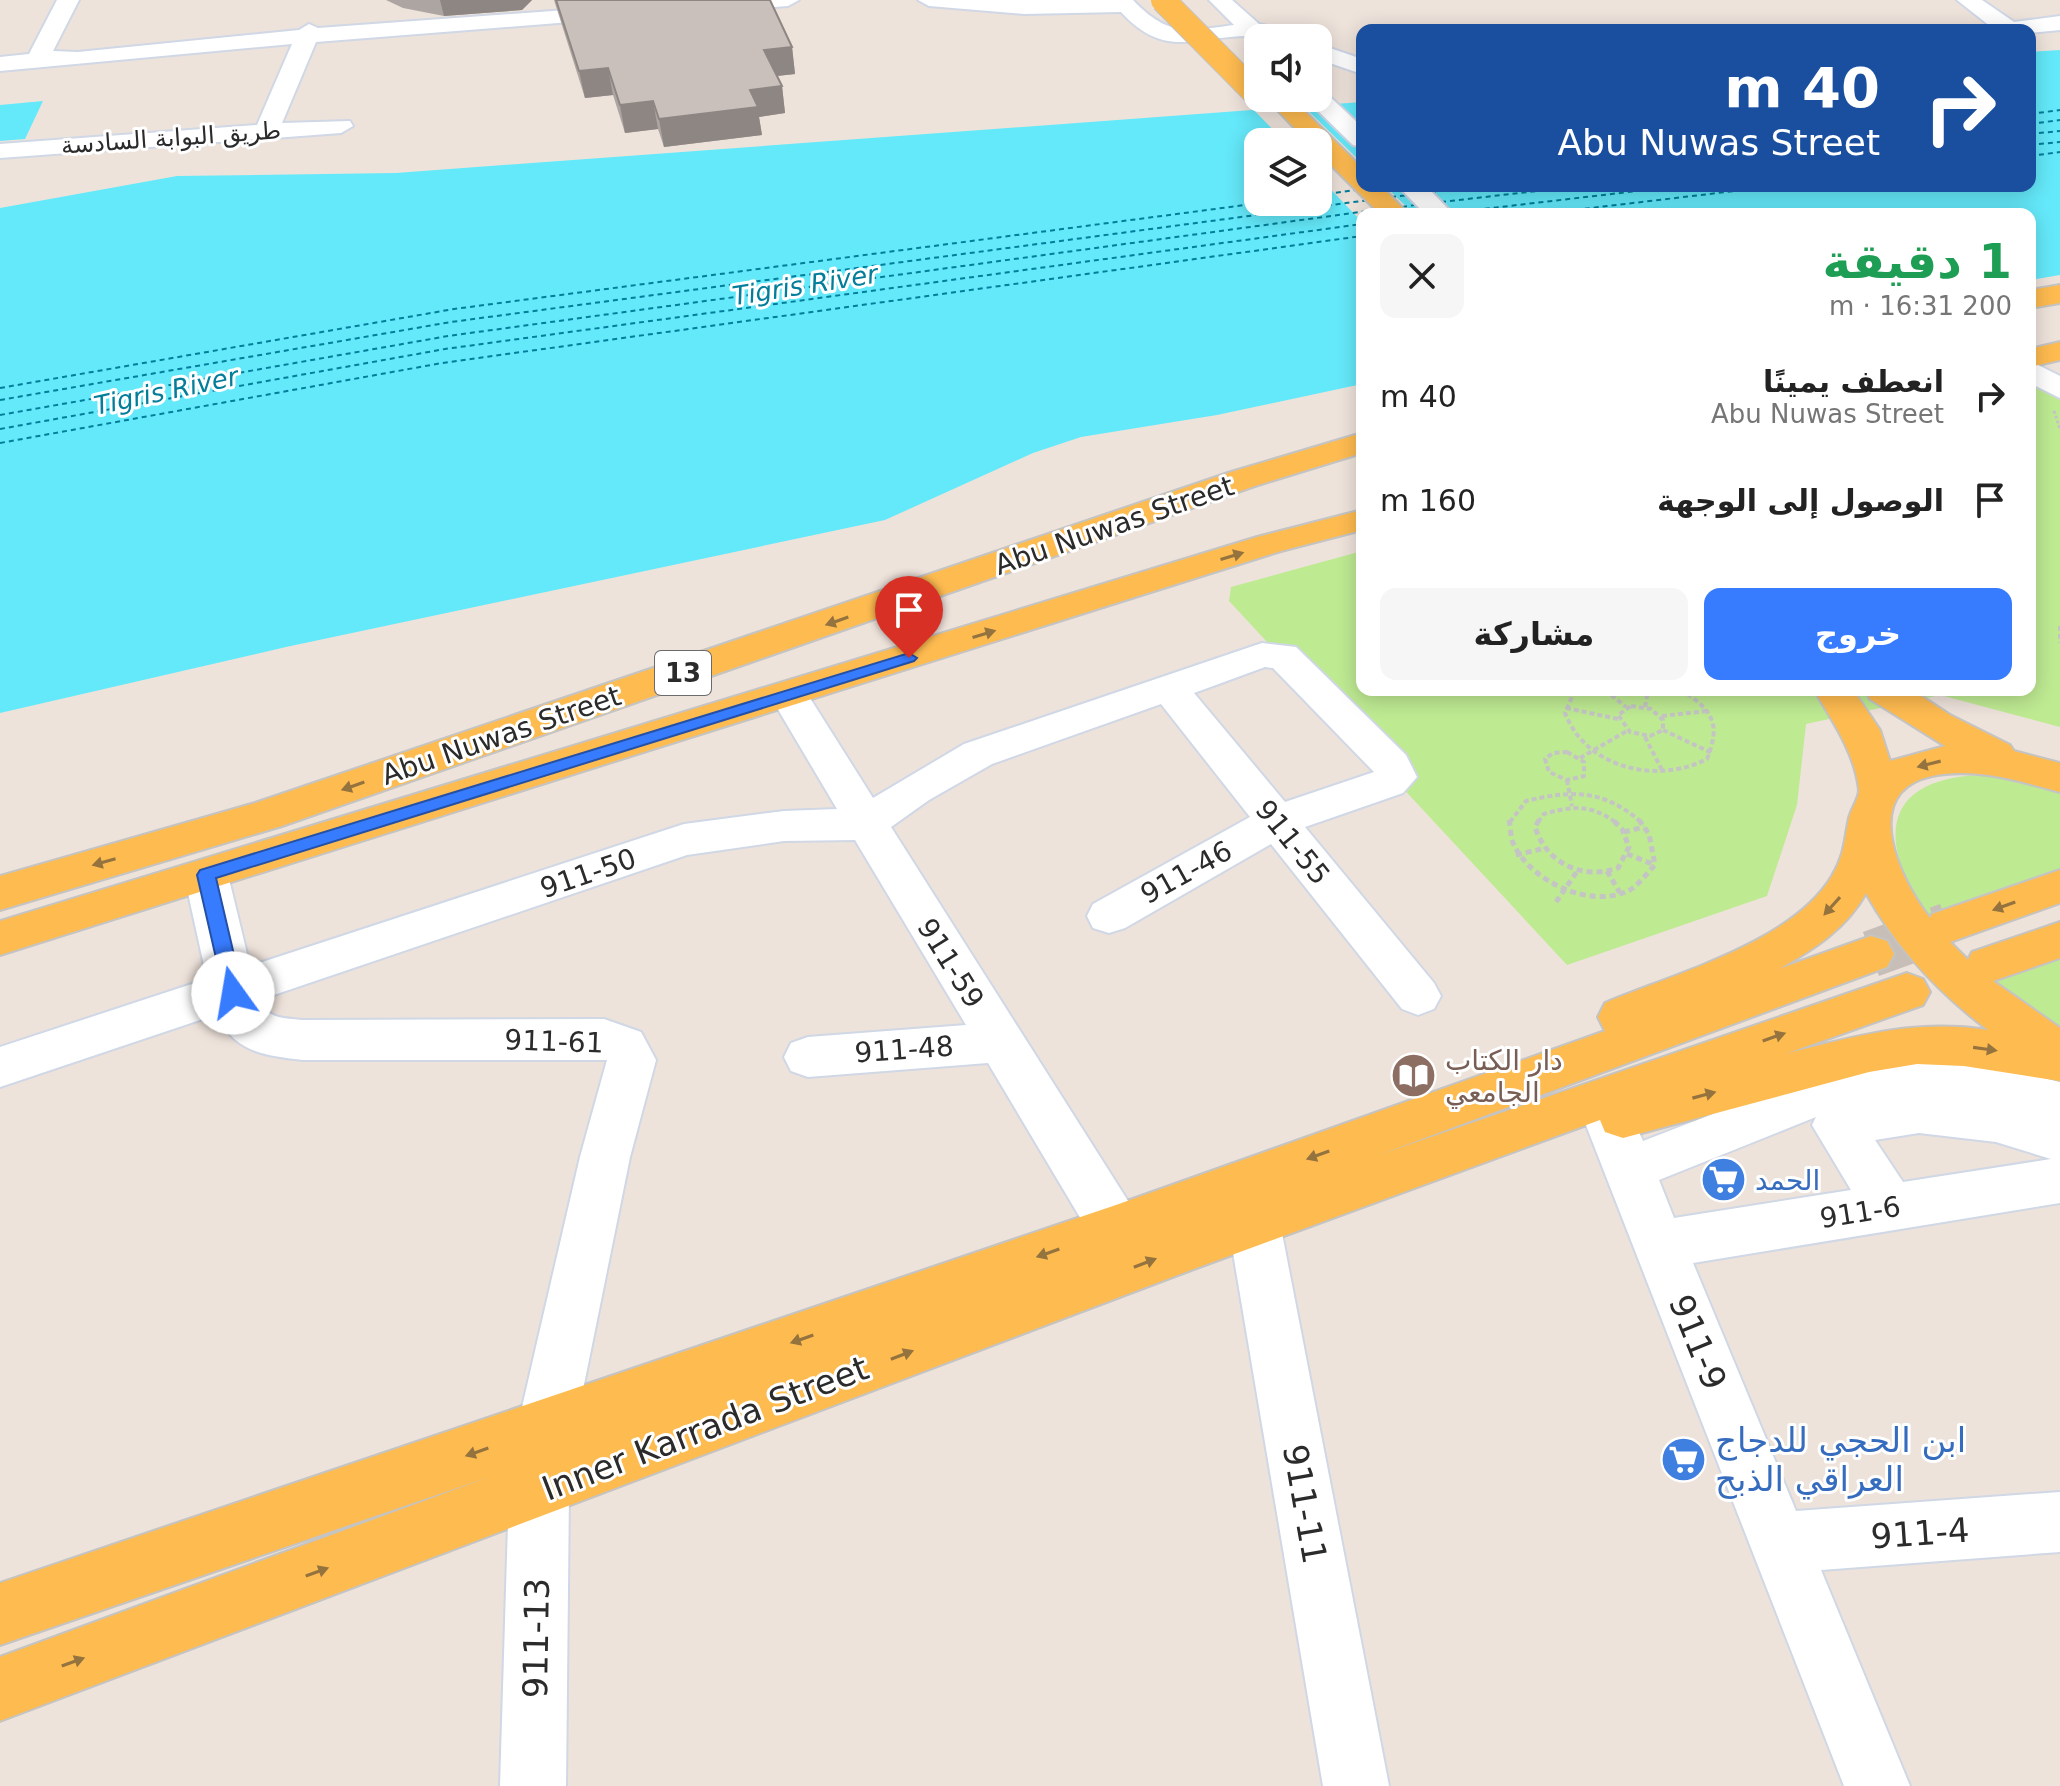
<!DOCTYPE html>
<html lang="ar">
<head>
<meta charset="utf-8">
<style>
	body { margin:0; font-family:"DejaVu Sans","Noto Sans Arabic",sans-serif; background:#f6f6f6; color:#222; direction:rtl; height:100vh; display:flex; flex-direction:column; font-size:30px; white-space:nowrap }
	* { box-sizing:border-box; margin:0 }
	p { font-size:26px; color:#767676 }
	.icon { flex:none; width:44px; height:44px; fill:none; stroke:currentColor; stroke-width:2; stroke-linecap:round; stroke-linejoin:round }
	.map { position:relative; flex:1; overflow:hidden; direction:ltr }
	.details { position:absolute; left:1356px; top:208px; width:680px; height:488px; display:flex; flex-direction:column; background:#fff; border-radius:16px; box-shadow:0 4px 20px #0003; direction:rtl }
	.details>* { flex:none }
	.hud { position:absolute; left:1356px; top:24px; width:680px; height:168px; border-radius:16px; box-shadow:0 4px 20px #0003; direction:rtl; background:#1a4fa0; color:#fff; overflow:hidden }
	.buttons { position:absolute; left:1244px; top:24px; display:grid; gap:16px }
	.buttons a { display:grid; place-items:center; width:88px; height:88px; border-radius:16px; background:#fff; box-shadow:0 4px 20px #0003; font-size:40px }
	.pin { position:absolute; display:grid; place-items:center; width:68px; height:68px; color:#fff; margin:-82px -34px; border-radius:50% 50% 50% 0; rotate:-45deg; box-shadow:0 0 8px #0007 }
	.pin .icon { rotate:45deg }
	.me { position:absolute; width:88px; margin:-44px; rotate:347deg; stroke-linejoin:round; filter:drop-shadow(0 0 6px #0008) }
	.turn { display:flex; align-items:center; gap:28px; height:168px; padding:0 24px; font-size:36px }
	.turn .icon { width:104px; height:104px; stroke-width:2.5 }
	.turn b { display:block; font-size:56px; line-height:68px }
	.round { display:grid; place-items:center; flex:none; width:84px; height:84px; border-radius:16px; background:#f6f6f6 }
	.summary { display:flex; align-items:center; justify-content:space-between; height:136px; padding:0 24px }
	h1 { font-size:48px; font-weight:700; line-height:60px; color:#1e9e55 }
	.cta { display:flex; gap:16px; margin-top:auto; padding:16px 24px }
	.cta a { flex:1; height:92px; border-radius:16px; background:#377bff; color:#fff; font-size:32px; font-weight:700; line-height:92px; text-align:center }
	.cta a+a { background:#f6f6f6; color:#222 }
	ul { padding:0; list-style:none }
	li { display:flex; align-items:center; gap:24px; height:104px; padding:0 24px }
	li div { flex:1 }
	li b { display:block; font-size:30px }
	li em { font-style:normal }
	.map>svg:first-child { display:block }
</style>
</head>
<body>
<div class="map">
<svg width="2060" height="1786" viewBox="0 0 2060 1786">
	<rect width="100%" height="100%" fill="#eee3db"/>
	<g fill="#beea92">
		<polygon points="2030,376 2060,394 2060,727 1940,695 1806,724 1797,805 1767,896 1567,965 1229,601 1231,587 1362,551 1362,690 2030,690"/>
		<path d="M 1979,775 L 2022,780 L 2060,792 L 2060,876 L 1934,924 C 1882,856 1870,780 1979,775 Z"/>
		<polygon points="2060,955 2060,1026 1991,980"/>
	</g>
	<g fill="#64e9fa" fill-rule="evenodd">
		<path d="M 2060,50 L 2060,275 L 2030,280 L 2030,214 L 1362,214 L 1362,384 L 1217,415 L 1081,437 L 1033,453 L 885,520 L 286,647 L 0,713 L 0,208 L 177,176 L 396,173 L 1362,102 L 1362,186 L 2030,186 L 2030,52 ZM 1258,142 L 1318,142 L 1318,202 L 1258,202 Z"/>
		<polygon points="43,101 25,139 0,141 0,105"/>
	</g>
	<polygon fill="#eee3db" points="1299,102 1362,163 1362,186 1385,186 1414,214 1362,214 1362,222 1318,176 1318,142 1285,142 1250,106"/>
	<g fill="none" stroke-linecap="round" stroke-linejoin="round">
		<g stroke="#027d9a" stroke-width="2" stroke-dasharray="5 4" stroke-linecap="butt">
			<polyline points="2030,114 2060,110"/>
			<polyline points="2030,124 2060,120"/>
			<polyline points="2030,134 2060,131"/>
			<polyline points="2030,145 2060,142"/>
			<polyline points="2030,156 2060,152"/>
			<polyline points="1383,187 1390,186"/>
			<polyline points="1431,192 1485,186"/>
			<polyline points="1318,195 1356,190"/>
			<polyline points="1391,197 1409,195"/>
			<polyline points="1441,202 1581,186"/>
			<polyline points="1402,207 1415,205"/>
			<polyline points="1449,213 1680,186"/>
			<polyline points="1540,214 1777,186"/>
			<polyline points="0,388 454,309 1268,202"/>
			<polyline points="0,400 451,322 1369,200"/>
			<polyline points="0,415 448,336 1375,210"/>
			<polyline points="0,429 445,349 1362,224"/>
			<polyline points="0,443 442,363 1362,236"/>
		</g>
		<polyline stroke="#c7beb8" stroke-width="47" stroke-dasharray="47 24" stroke-linecap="butt" points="1871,954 1948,926"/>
		<defs>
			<g id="minor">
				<polygon points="57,0 79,0 53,51 78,52 299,30 309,24 318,28 621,6 632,12 621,18 316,42 282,123 350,121 353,126 341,133 0,158 0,144 257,125 292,44 0,71 0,57 29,54"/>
				<polygon points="708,0 799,0 788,6 709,12 698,6"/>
				<path d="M 918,0 L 1133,0 C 1168,37 1187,31 1234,25 L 1209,0 L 1232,0 L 1259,24 L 1296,33 L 1299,38 C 1282,38 1265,36 1249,36 C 1195,36 1165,60 1121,12 L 1024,14 L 929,6 Z"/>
				<polygon points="1957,0 1982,0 2014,22 2060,16 2060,30 2030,33 2030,30 1995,30"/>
				<polygon points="1318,44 1362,59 1362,74 1318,59"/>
				<polygon points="1318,91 1326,93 1362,127 1362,147 1353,145 1310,103 1306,98 1318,98"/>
				<polygon points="1398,186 1426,186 1453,214 1425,214"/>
				<polygon points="2030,361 2060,376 2060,398 2030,383"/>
				<path d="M 1262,643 L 1296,647 L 1406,755 L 1417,777 L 1403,793 L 1305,827 L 1434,983 L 1441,996 L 1434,1009 L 1418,1015 L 1402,1009 L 1271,844 L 1125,928 L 1109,933 L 1093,928 L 1087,916 L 1093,904 L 1250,817 L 1161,704 L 992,764 L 929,800 L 891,827 L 1135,1212 L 1142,1229 L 1135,1246 L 1116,1253 L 1097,1246 L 988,1063 L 808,1077 L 791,1071 L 784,1057 L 791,1043 L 808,1037 L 966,1025 L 855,840 L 784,841 L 687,855 L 259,1000 C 267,1019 284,1018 303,1020 L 604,1019 L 641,1032 L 656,1060 L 630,1157 L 575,1429 L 566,1449 L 546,1458 L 526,1449 L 517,1429 L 580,1157 L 607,1060 L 303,1060 C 266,1056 232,1052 218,1014 L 0,1087 L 0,1047 L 207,979 L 184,875 L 191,864 L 206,859 L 221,864 L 228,875 L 250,966 L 684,824 L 784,811 L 837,809 L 770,696 L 775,687 L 789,683 L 803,687 L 873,798 L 964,744 ZM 1265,667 L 1273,668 L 1374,772 L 1285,802 L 1194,693 Z"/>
				<path d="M 1890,1054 L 1946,1055 L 2060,1082 L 2060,1203 L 1693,1263 L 1796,1511 L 2060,1492 L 2060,1552 L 1821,1570 L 1910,1786 L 1844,1786 L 1584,1120 L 1591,1105 L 1609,1099 L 1627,1105 L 1643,1141 L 1821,1072 ZM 1816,1117 L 1812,1125 L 1851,1190 L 1674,1218 L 1659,1180 ZM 1919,1133 L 1996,1142 L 2051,1159 L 1903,1182 L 1875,1140 Z"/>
				<polygon points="1254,1199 1273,1206 1280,1223 1389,1786 1323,1786 1228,1223 1235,1206"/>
				<polygon points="539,1461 560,1470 569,1491 566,1786 500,1786 509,1491 518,1470"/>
			</g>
			<g id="major">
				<polygon points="1266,98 1291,98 1362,168 1362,186 1381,186 1408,214 1380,214 1318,152 1318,142 1308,142"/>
				<polygon points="2060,285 2060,303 2030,308 2030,290"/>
				<polygon points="2060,342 2060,360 2030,367 2030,349"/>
				<polygon points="1362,433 1362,453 1255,486 282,826 0,910 0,876 255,803 1231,472"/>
				<polygon points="1362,510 1362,530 1281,551 0,955 0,921 1257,537"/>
				<path d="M 1814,690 L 1853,690 L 1880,730 L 1890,761 L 1945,746 L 1870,699 L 1865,690 L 1912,690 L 1950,715 L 2010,745 L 2014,751 L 2060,763 L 2060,792 C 2019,781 1975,767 1932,776 C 1858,792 1900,881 1930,918 L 1932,914 L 2060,870 L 2060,903 L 1950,942 L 1968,960 L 1972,952 L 2060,922 L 2060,958 L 1993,981 L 2060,1028 L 2060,1081 L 1964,1066 L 1917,1064 L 1869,1072 L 1623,1138 L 1605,1132 L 1600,1120 L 1191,1270 L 0,1721 L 0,1657 L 489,1477 L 0,1645 L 0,1583 L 1116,1205 L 1605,1031 L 1598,1017 L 1605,1003 C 1673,974 1792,943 1832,876 C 1845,854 1844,841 1849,818 C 1851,809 1859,799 1859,790 C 1855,753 1832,720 1814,690 ZM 1866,893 C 1897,949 1938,992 1988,1030 C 1914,1019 1856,1036 1785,1054 L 1923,1005 L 1930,992 L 1923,979 L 1907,973 L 1379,1155 L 1887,967 L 1894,954 L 1887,941 L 1871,936 L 1779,969 C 1814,949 1846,929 1866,893 Z"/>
			</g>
		</defs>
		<use href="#minor" stroke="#d0d7e5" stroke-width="4"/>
		<use href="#major" stroke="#c4c4c4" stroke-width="4"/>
		<polyline stroke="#c4c4c4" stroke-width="3" stroke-dasharray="3 2" stroke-linecap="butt" points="2054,411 2060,429"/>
		<g stroke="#c4c4c4" stroke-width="4" stroke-dasharray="5 3" stroke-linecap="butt">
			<polyline points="2060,626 2060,643"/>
			<path d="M 1575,690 L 1565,713 C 1586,768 1657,785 1707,759 C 1721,724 1713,710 1681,690"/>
			<polyline points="1605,690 1626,707"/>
			<polygon points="1631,706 1651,709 1663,720 1663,730 1650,736 1630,732 1618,715"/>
			<polyline points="1645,707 1648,690"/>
			<polyline points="1566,708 1618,719"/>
			<polyline points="1662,716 1707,711"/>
			<polyline points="1663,730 1712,753"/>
			<polyline points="1645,737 1663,772"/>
			<polygon points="1567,752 1584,762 1584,776 1567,780 1549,772 1545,759 1553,753"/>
			<polyline points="1580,758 1627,731"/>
			<polyline points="1567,780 1572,806"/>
			<path d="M 1510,822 L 1526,801 C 1572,790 1603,789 1641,822"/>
			<path d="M 1538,822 L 1544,814 C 1571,806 1591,804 1615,822"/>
		</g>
		<g stroke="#c4c4c4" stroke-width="5" stroke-dasharray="6 4" stroke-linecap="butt">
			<path d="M 1509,820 C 1511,828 1510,838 1514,845 C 1531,881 1590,909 1628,891 C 1637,887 1647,873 1655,865 L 1649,834 L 1639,820"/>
			<path d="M 1539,820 L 1535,827 C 1547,864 1582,880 1618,868 L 1629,847 L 1622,829 L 1613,820"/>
			<polyline points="1624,832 1644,827"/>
			<polyline points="1627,854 1655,865"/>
			<polyline points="1516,855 1541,849"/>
			<polyline points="1607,871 1620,893"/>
			<polyline points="1556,902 1578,870"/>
		</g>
		<use href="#minor" fill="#fff" fill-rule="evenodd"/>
		<use href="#major" fill="#febb50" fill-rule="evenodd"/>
		<defs>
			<polyline id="major-bridge" points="1163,0 1258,96"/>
		</defs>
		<use href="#major-bridge" stroke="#c4c4c4" stroke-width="26" stroke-linecap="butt"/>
		<use href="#major-bridge" stroke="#febb50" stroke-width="24"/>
	</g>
	<g fill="#ada5a1">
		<polygon points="386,0 532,0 522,10 444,16 403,8"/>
		<polygon points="554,0 770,0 792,47 795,74 777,76 782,86 785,113 759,117 762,135 664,147 658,129 625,133 613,95 585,98"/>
	</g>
	<g fill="#8d8683">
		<polygon points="440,0 532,0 522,10 444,16"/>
		<polygon points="792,47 795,74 767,77 764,50"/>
		<polygon points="608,68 613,95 585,98 579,71"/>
		<polygon points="782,86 785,113 759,117 762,135 664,147 659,119 750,90"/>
		<polygon points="653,101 658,129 625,133 620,105"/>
	</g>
	<polygon fill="#c9c0bb" stroke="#8d8683" stroke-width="2" points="556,0 770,0 792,47 764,50 782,86 750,90 758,107 659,119 653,101 620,105 608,68 579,71"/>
	<defs><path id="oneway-solid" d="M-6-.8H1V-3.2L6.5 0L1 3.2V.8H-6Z" transform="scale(2)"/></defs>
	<g fill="#94733e">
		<use href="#oneway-solid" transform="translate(1232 556) rotate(-17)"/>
		<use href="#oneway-solid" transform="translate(837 621) rotate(161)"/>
		<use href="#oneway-solid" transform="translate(984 634) rotate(-17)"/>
		<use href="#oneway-solid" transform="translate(1929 764) rotate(166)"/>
		<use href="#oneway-solid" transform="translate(353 786) rotate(161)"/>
		<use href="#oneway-solid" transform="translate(104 862) rotate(164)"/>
		<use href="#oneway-solid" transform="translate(1832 906) rotate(132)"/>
		<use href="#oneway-solid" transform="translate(2004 906) rotate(160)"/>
		<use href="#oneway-solid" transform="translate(1774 1037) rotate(-19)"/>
		<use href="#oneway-solid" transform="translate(1985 1049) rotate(8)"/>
		<use href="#oneway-solid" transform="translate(1704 1095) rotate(-15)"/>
		<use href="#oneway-solid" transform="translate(1318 1155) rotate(160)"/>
		<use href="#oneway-solid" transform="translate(1048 1253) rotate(161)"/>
		<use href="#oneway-solid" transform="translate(1145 1263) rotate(-21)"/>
		<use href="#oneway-solid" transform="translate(802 1339) rotate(161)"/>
		<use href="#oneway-solid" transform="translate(902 1355) rotate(-21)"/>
		<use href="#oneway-solid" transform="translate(477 1452) rotate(161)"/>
		<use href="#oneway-solid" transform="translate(317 1572) rotate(-20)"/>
		<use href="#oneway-solid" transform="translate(73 1662) rotate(-20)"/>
	</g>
	<polygon fill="#377bff" stroke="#2450a6" stroke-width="2" points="909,653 917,658 914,661 216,878 243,993 233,1000 224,993 197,875 200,870"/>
	<defs>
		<symbol id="library-disc" viewBox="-11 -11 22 22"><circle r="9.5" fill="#8d6e63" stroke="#fff"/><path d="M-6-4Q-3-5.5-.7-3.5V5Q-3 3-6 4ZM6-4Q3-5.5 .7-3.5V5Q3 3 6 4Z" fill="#fff"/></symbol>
		<symbol id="supermarket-disc" viewBox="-11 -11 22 22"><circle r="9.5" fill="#3f7fe0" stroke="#fff"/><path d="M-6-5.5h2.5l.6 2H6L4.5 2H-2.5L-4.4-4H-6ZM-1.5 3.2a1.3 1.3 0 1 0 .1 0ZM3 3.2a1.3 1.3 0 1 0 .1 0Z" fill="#fff"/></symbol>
	</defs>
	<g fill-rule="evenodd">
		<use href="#library-disc" x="1388" y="1050" width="51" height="51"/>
		<use href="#supermarket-disc" x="1698" y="1154" width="51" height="51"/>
		<use href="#supermarket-disc" x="1658" y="1434" width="51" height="51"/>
	</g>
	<g text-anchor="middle" stroke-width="6" stroke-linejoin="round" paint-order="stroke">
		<g font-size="24" fill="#2b2b2b" stroke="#fff">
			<text transform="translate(171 138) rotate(-4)" y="8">طريق البوابة السادسة</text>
		</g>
		<g font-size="26" font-style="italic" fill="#027d9a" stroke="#fff">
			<text transform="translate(805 285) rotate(-9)" y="9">Tigris River</text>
			<text transform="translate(166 391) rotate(-12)" y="9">Tigris River</text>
		</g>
		<rect fill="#fff" stroke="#6b6b6b" stroke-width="2" x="655" y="651" width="56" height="44" rx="6"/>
		<g font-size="26" font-weight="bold" fill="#2b2b2b">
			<text x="683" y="682">13</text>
		</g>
		<g font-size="28" fill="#2b2b2b" stroke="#fff">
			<text transform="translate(1114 525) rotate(-19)" y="10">Abu Nuwas Street</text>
			<text transform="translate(501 735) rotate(-19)" y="10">Abu Nuwas Street</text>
			<text transform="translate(1293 842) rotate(51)" y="10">911-55</text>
			<text transform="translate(1186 872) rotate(-29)" y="10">911-46</text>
			<text transform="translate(588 873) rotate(-19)" y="10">911-50</text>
			<text transform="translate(951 963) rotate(58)" y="10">911-59</text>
			<text transform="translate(554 1041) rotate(2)" y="10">911-61</text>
			<text transform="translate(904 1049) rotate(-4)" y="10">911-48</text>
			<text transform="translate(1860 1212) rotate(-9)" y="10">911-6</text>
		</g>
		<g font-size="28" fill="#785e54" stroke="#fff" text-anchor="start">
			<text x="1445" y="1070">دار الكتاب<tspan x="1445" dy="32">الجامعي</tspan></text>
		</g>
		<g font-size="28" fill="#366cbe" stroke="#fff" text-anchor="start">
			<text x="1755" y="1190">الحمد</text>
		</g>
		<g font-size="34" fill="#2b2b2b" stroke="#fff">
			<text transform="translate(1698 1342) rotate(68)" y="12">911-9</text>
			<text transform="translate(705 1428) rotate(-21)" y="12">Inner Karrada Street</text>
			<text transform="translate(1305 1504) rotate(80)" y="12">911-11</text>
			<text transform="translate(1920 1533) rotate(-4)" y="12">911-4</text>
			<text transform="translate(536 1638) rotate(-89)" y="12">911-13</text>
		</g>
		<g font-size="34" fill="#366cbe" stroke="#fff" text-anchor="start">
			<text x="1715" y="1452">ابن الحجي للدجاج<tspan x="1715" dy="39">العراقي الذبح</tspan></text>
		</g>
	</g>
</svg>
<div class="buttons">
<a><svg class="icon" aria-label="sound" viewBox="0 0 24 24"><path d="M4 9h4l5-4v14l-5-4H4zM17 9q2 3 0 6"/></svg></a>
<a><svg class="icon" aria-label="layers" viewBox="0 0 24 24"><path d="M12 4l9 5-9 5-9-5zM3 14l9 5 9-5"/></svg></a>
</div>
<div class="pin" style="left:909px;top:658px;background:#d93025"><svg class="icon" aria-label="arrive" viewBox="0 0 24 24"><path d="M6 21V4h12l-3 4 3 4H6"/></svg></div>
<svg class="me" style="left:233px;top:993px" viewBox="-20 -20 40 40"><circle r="19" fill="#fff"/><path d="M0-13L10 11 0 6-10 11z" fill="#377bff"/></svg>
<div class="hud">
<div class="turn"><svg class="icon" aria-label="right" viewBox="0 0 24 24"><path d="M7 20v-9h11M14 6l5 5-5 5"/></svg><div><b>40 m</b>Abu Nuwas Street</div></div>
</div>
<section class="details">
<div class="summary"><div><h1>1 دقيقة</h1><p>200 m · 16:31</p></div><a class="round"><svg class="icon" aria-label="close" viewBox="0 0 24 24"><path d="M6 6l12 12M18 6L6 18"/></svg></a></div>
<ul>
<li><svg class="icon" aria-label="right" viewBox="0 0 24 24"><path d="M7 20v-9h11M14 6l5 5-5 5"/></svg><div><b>انعطف يمينًا</b><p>Abu Nuwas Street</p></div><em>40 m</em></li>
<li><svg class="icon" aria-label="arrive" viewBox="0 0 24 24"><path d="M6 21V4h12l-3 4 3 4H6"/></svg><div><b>الوصول إلى الوجهة</b></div><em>160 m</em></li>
</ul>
<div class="cta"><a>خروج</a><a>مشاركة</a></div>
</section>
</div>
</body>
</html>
